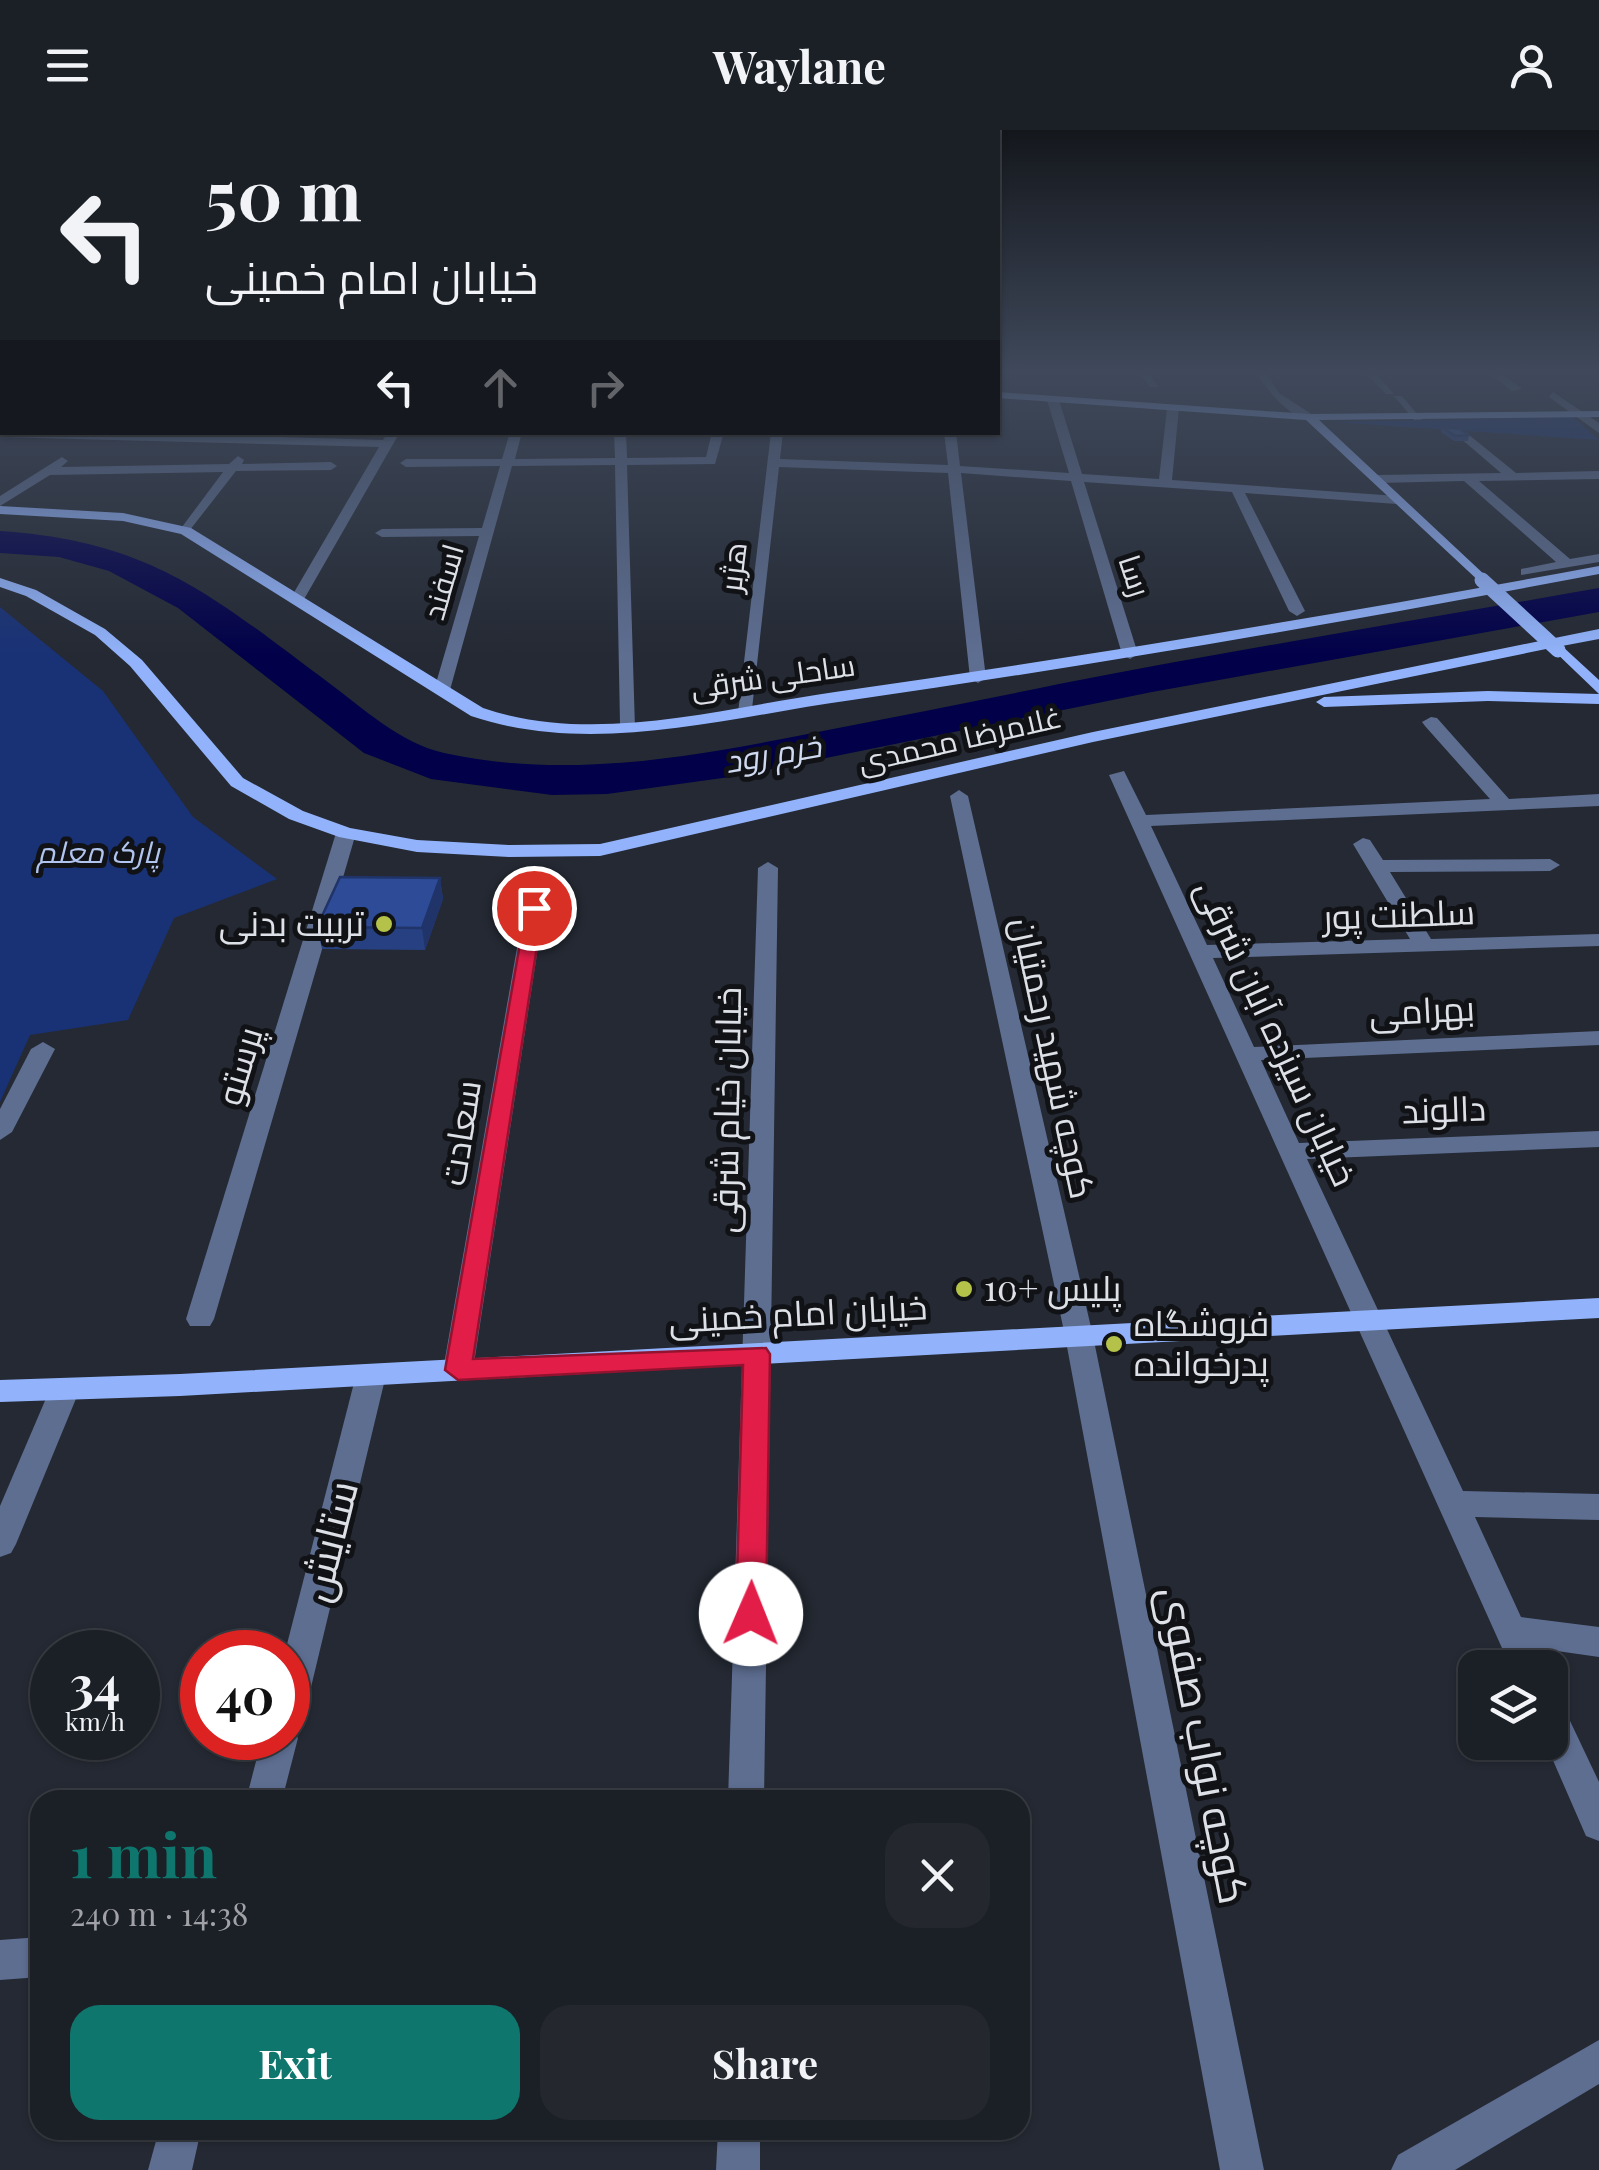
<!DOCTYPE html>
<html lang="en">
<head>
<meta charset="utf-8">
<style>
	body { margin:0; font-family:"Playfair Display",Cairo,serif; background:#24272e; color:#f1f3f6; height:100vh; display:flex; flex-direction:column; font-size:38px; white-space:nowrap }
	* { box-sizing:border-box; margin:0 }
	p { font-size:32px; color:#a0a2a7 }
	.icon { flex:none; width:55px; height:55px; fill:none; stroke:currentColor; stroke-width:2; stroke-linecap:round; stroke-linejoin:round }
	.map { position:relative; flex:1; overflow:hidden }
	.drawer { position:absolute; left:30px; top:1660px; width:1000px; height:350px; display:flex; flex-direction:column; background:#1b1f26; border-radius:30px; box-shadow:0 2px 8px #0004,0 0 0 2px #393d43 }
	.drawer>* { flex:none }
	.top-card { position:absolute; left:0px; top:0px; width:1000px; height:305px; box-shadow:0 2px 8px #0004,0 0 0 2px #393d43; background:#1b1f26; color:#f1f3f6; overflow:hidden }
	.buttons { position:absolute; left:1458px; top:1520px; display:grid; gap:20px }
	.buttons a { display:grid; place-items:center; width:110px; height:110px; border-radius:20px; background:#1b1f26; box-shadow:0 2px 8px #0004,0 0 0 2px #393d43; font-size:50px }
	.speed { position:absolute; left:30px; top:1500px; display:flex; gap:20px; font-size:50px; font-weight:700; text-align:center }
	.speed>* { display:grid; place-content:center; width:130px; height:130px; border-radius:50%; background:#1b1f26; box-shadow:0 2px 8px #0004,0 0 0 2px #393d43; line-height:1 }
	.speed small { font-size:25px; font-weight:400 }
	.speed .limit { border:15px solid #d22; background:#fff; color:#111 }
	.pin { position:absolute; display:grid; place-items:center; width:85px; height:85px; color:#fff; margin:-42px; border:5px solid #fff; border-radius:50%; box-shadow:0 2px 10px #0007 }
	.me { position:absolute; width:110px; margin:-55px; rotate:1deg; stroke-linejoin:round; filter:drop-shadow(0 0 8px #0008) }
	.turn { display:flex; align-items:center; gap:35px; height:210px; padding:0 40px; font-size:45px }
	.turn .icon { width:130px; height:130px; stroke-width:2.5 }
	.turn b { display:block; font-size:70px; line-height:85px }
	.lanes { display:flex; align-items:center; height:95px; padding:0 40px; background:#0003; justify-content:center; gap:50px; direction:ltr }
	.lanes .off { opacity:.35 }
	.round { display:grid; place-items:center; flex:none; width:105px; height:105px; border-radius:30px; background:#24272e }
	.summary { display:flex; align-items:center; justify-content:space-between; height:170px; padding:0 40px }
	h1 { font-size:60px; font-weight:700; line-height:75px; color:#0f766e }
	.primary-button { display:flex; gap:20px; margin-top:auto; padding:20px 40px }
	.primary-button a { flex:1; height:115px; border-radius:30px; background:#0f766e; color:#fff; font-size:40px; font-weight:700; line-height:115px; text-align:center }
	.primary-button a+a { background:#24272e; color:#f1f3f6 }
	header { display:flex; justify-content:space-between; align-items:center; height:130px; padding:0 40px; background:#1b1f26; font-size:45px; font-weight:700 }
	.map>svg:first-child { display:block }
</style>
</head>
<body>
<header><svg class="icon" aria-label="menu" viewBox="0 0 24 24"><path d="M4 6h16M4 12h16M4 18h16"/></svg>Waylane<svg class="icon" aria-label="person" viewBox="0 0 24 24"><circle cx="12" cy="8" r="4"/><path d="M4 21q1-7 8-7t8 7"/></svg></header>
<div class="map">
<svg width="1599" height="2040" viewBox="0 0 1599 2040">
	<rect width="100%" height="100%" fill="#242933"/>
	<g fill="#193276">
		<polygon points="1573,287 1599,310 1331,292"/>
		<polygon points="0,477 103,561 193,687 277,749 174,788 128,890 30,905 0,972"/>
	</g>
	<g fill="none" stroke-linecap="round" stroke-linejoin="round">
		<path fill="#010049" fill-rule="evenodd" d="M 0,401 C 152,411 212,466 329,553 C 364,579 400,613 444,623 C 572,651 701,625 828,600 C 905,585 982,570 1059,554 C 1239,519 1419,490 1599,458 L 1599,482 L 1152,562 L 737,646 L 607,664 L 552,665 L 431,649 L 364,623 L 178,478 L 109,441 L 59,427 L 0,423 Z"/>
		<g fill="#5e6e91" fill-rule="evenodd">
			<polygon points="1138,241 1148,241 1158,257 1150,257"/>
			<path d="M 1255,241 L 1265,241 L 1279,263 L 1313,285 L 1313,289 C 1289,290 1266,258 1255,241 Z"/>
			<polygon points="1363,241 1374,241 1394,264 1386,264"/>
			<polygon points="1486,241 1498,241 1522,259 1512,261"/>
			<polygon points="1553,262 1599,293 1599,303 1549,267"/>
			<polygon points="1394,266 1402,266 1422,290 1414,290"/>
			<polygon points="1053,267 1059,270 1082,344 1159,349 1167,278 1173,275 1179,278 1172,350 1397,366 1404,370 1397,374 1245,363 1305,481 1297,486 1289,481 1232,362 1084,352 1138,524 1130,529 1122,524 1071,351 961,343 986,548 978,553 970,548 948,343 779,337 752,579 738,583 771,302 783,302 780,329 948,335 944,302 956,302 960,336 1069,343 1047,270"/>
			<polygon points="0,299 383,310 388,302 400,302 303,471 296,475 289,471 379,317 0,307"/>
			<polygon points="1463,300 1516,343 1599,341 1599,349 1479,351 1570,429 1599,424 1599,432 1521,445 1521,439 1556,432 1464,351 1378,353 1372,349 1378,345 1501,343 1459,307"/>
			<polygon points="510,302 522,302 515,329 615,328 614,302 626,302 627,328 706,327 712,302 724,302 715,334 627,335 635,598 620,594 615,335 512,336 450,560 442,565 434,560 479,406 382,407 375,403 382,399 482,398 500,336 406,337 400,333 406,329 502,329"/>
			<polygon points="62,327 68,331 61,337 229,334 238,326 244,330 242,334 331,332 337,336 331,340 236,341 186,405 179,401 223,342 50,345 0,376 0,366"/>
			<polygon points="1431,587 1437,588 1509,669 1599,664 1599,676 1151,696 1207,815 1410,809 1353,714 1363,708 1370,710 1383,730 1550,729 1560,735 1550,741 1390,742 1431,809 1599,804 1599,816 1213,828 1254,917 1599,901 1599,915 1261,930 1299,1013 1599,1001 1599,1017 1307,1029 1463,1361 1599,1364 1599,1390 1475,1387 1521,1487 1599,1497 1599,1527 1536,1518 1545,1538 1511,1538 1109,645 1124,641 1146,685 1490,669 1425,596 1422,592"/>
			<polygon points="959,660 968,666 1093,1206 1264,2040 1220,2040 1065,1206 950,666"/>
			<polygon points="346,697 356,703 214,1189 210,1196 190,1196 186,1189 336,703"/>
			<polygon points="768,732 778,738 764,1670 728,1670 758,738"/>
			<polygon points="534,772 544,778 473,1240 468,1248 458,1251 448,1248 443,1240 524,778"/>
			<polygon points="43,912 55,919 12,1002 0,1010 0,979 31,919"/>
			<polygon points="371,1234 381,1237 386,1245 306,1578 300,1589 288,1594 285,1522 356,1245 361,1237"/>
			<polygon points="65,1248 75,1251 80,1259 16,1414 11,1423 0,1427 0,1376 50,1259 55,1251"/>
			<polygon points="1550,1569 1562,1574 1599,1652 1599,1711 1586,1706 1545,1612 1550,1612"/>
			<polygon points="288,1594 298,1608 282,1670 246,1670 262,1608 288,1608"/>
			<polygon points="40,1807 40,1847 0,1850 0,1810"/>
			<polygon points="1599,1910 1599,1954 1455,2040 1391,2040 1398,2025"/>
			<polygon points="159,2000 201,2000 192,2040 148,2040"/>
			<polygon points="718,2000 760,2000 760,2040 716,2040"/>
		</g>
		<g fill="#92b3fb" fill-rule="evenodd">
			<polygon points="998,262 1309,284 1599,281 1599,287 1319,290 1487,447 1489,450 1482,454 1306,290 998,268"/>
			<path d="M 0,376 L 123,383 L 191,398 L 483,578 C 595,616 722,578 835,562 C 1091,526 1345,483 1599,436 L 1599,444 C 1351,491 1102,534 852,570 C 728,587 593,627 471,586 L 181,404 L 123,391 L 0,384 Z"/>
			<polygon points="0,448 36,460 105,499 142,530 243,648 303,681 350,698 417,710 509,715 600,714 1093,602 1599,499 1599,509 1562,516 1599,550 1599,564 1551,518 1093,612 600,726 509,727 417,722 339,707 289,689 231,656 130,536 95,505 26,466 0,457"/>
			<polygon points="1488,561 1599,564 1599,574 1488,571 1324,577 1316,572 1324,567"/>
			<polygon points="1599,1168 1599,1188 180,1266 0,1272 0,1250 180,1244"/>
		</g>
		<polyline stroke="#92b3fb" stroke-width="15" points="1482,450 1558,520"/>
	</g>
	<g fill="#274082">
		<polygon points="1442,297 1469,305 1468,311 1454,311 1441,302"/>
		<polygon points="440,748 443,769 425,820 322,819 317,797"/>
	</g>
	<polygon fill="#20346a" points="440,748 443,769 425,820 422,798"/>
	<g fill="#2d4b97" stroke="#20346a" stroke-width="2.5">
		<polygon points="1442,297 1460,299 1469,305 1455,306"/>
		<polygon points="340,747 440,748 422,798 317,797"/>
	</g>
	<linearGradient id="sky" x2="0" y2="1"><stop stop-color="#14171c"/><stop offset="0.46" stop-color="#3f495b"/><stop offset="1" stop-color="#3f495b" stop-opacity="0"/></linearGradient>
	<rect width="1599" height="526" fill="url(#sky)"/>
	<polygon fill="#e11d48" stroke="#92132f" stroke-width="2.5" points="527,774 543,778 473,1229 766,1218 770,1224 766,1484 762,1494 751,1497 740,1494 736,1484 743,1235 458,1250 445,1240"/>
	<g fill="#b4c24a" stroke="#101216" stroke-width="4">
		<circle cx="384" cy="794" r="10"/>
		<circle cx="964" cy="1159" r="10"/>
		<circle cx="1114" cy="1214" r="10"/>
	</g>
	<g text-anchor="middle" stroke-width="10" stroke-linejoin="round" paint-order="stroke">
		<g font-size="30" fill="#dde1e7" stroke="#101216">
			<text transform="translate(734 437) rotate(-83)" y="10">هژبر</text>
			<text transform="translate(1134 446) rotate(72)" y="10">رسا</text>
			<text transform="translate(444 452) rotate(-74)" y="10">اسفند</text>
			<text transform="translate(773 547) rotate(-8)" y="10">ساحلی شرقی</text>
			<text transform="translate(960 610) rotate(-13)" y="10">غلامرضا محمدی</text>
		</g>
		<g font-size="30" font-style="italic" fill="#b1c5ef" stroke="#101216">
			<text x="98" y="733">پارک معلم</text>
		</g>
		<g font-size="32" font-style="italic" fill="#cfd9ef" stroke="#101216">
			<text transform="translate(773 624) rotate(-10)" y="11">خرم رود</text>
		</g>
		<g font-size="35" fill="#dde1e7" stroke="#101216">
			<text transform="translate(1399 785) rotate(-2)" y="12">سلطنت پور</text>
			<text transform="translate(1422 881) rotate(-3)" y="12">بهرامی</text>
			<text transform="translate(1276 903) rotate(65)" y="12">خیابان سیزده آبان شرقی</text>
			<text transform="translate(1053 928) rotate(78)" y="12">کوچه شهید رحمتیان</text>
			<text transform="translate(240 936) rotate(-73)" y="12">پرستو</text>
			<text transform="translate(727 980) rotate(-89)" y="12">خیابان خیام شرقی</text>
			<text transform="translate(1444 980) rotate(-2)" y="12">دالوند</text>
			<text transform="translate(461 1003) rotate(-81)" y="12">سعادت</text>
			<text transform="translate(798 1184) rotate(-3)" y="12">خیابان امام خمینی</text>
		</g>
		<g font-size="35" fill="#dde1e7" stroke="#101216" text-anchor="start">
			<text x="364" y="806" text-anchor="end">تربیت بدنی</text>
			<text x="984" y="1171">پلیس +10</text>
			<text x="1134" y="1206">فروشگاه<tspan x="1134" dy="40">پدرخوانده</tspan></text>
		</g>
		<g font-size="42" fill="#dde1e7" stroke="#101216">
			<text transform="translate(329 1411) rotate(-76)" y="15">ستایش</text>
			<text transform="translate(1204 1615) rotate(79)" y="15">کوچه نواب صفوی</text>
		</g>
	</g>
</svg>
<div class="buttons">
<a><svg class="icon" aria-label="layers" viewBox="0 0 24 24"><path d="M12 4l9 5-9 5-9-5zM3 14l9 5 9-5"/></svg></a>
</div>
<div class="speed"><div>34<small>km/h</small></div><div class="limit">40</div></div>
<div class="pin" style="left:534px;top:778px;background:#d93025"><svg class="icon" aria-label="arrive" viewBox="0 0 24 24"><path d="M6 21V4h12l-3 4 3 4H6"/></svg></div>
<svg class="me" style="left:751px;top:1484px" viewBox="-20 -20 40 40"><circle r="19" fill="#fff"/><path d="M0-13L10 11 0 6-10 11z" fill="#e11d48"/></svg>
<div class="top-card">
<div class="turn"><svg class="icon" aria-label="left" viewBox="0 0 24 24"><path d="M17 20v-9H6M10 6l-5 5 5 5"/></svg><div><b>50 m</b>خیابان امام خمینی</div></div>
<div class="lanes"><svg class="icon" aria-label="left" viewBox="0 0 24 24"><path d="M17 20v-9H6M10 6l-5 5 5 5"/></svg><svg class="icon off" aria-label="ahead" viewBox="0 0 24 24"><path d="M12 20V5M6 11l6-6 6 6"/></svg><svg class="icon off" aria-label="right" viewBox="0 0 24 24"><path d="M7 20v-9h11M14 6l5 5-5 5"/></svg></div>
</div>
<section class="drawer">
<div class="summary"><div><h1>1 min</h1><p>240 m · 14:38</p></div><a class="round"><svg class="icon" aria-label="close" viewBox="0 0 24 24"><path d="M6 6l12 12M18 6L6 18"/></svg></a></div>
<div class="primary-button"><a>Exit</a><a>Share</a></div>
</section>
</div>
</body>
</html>
